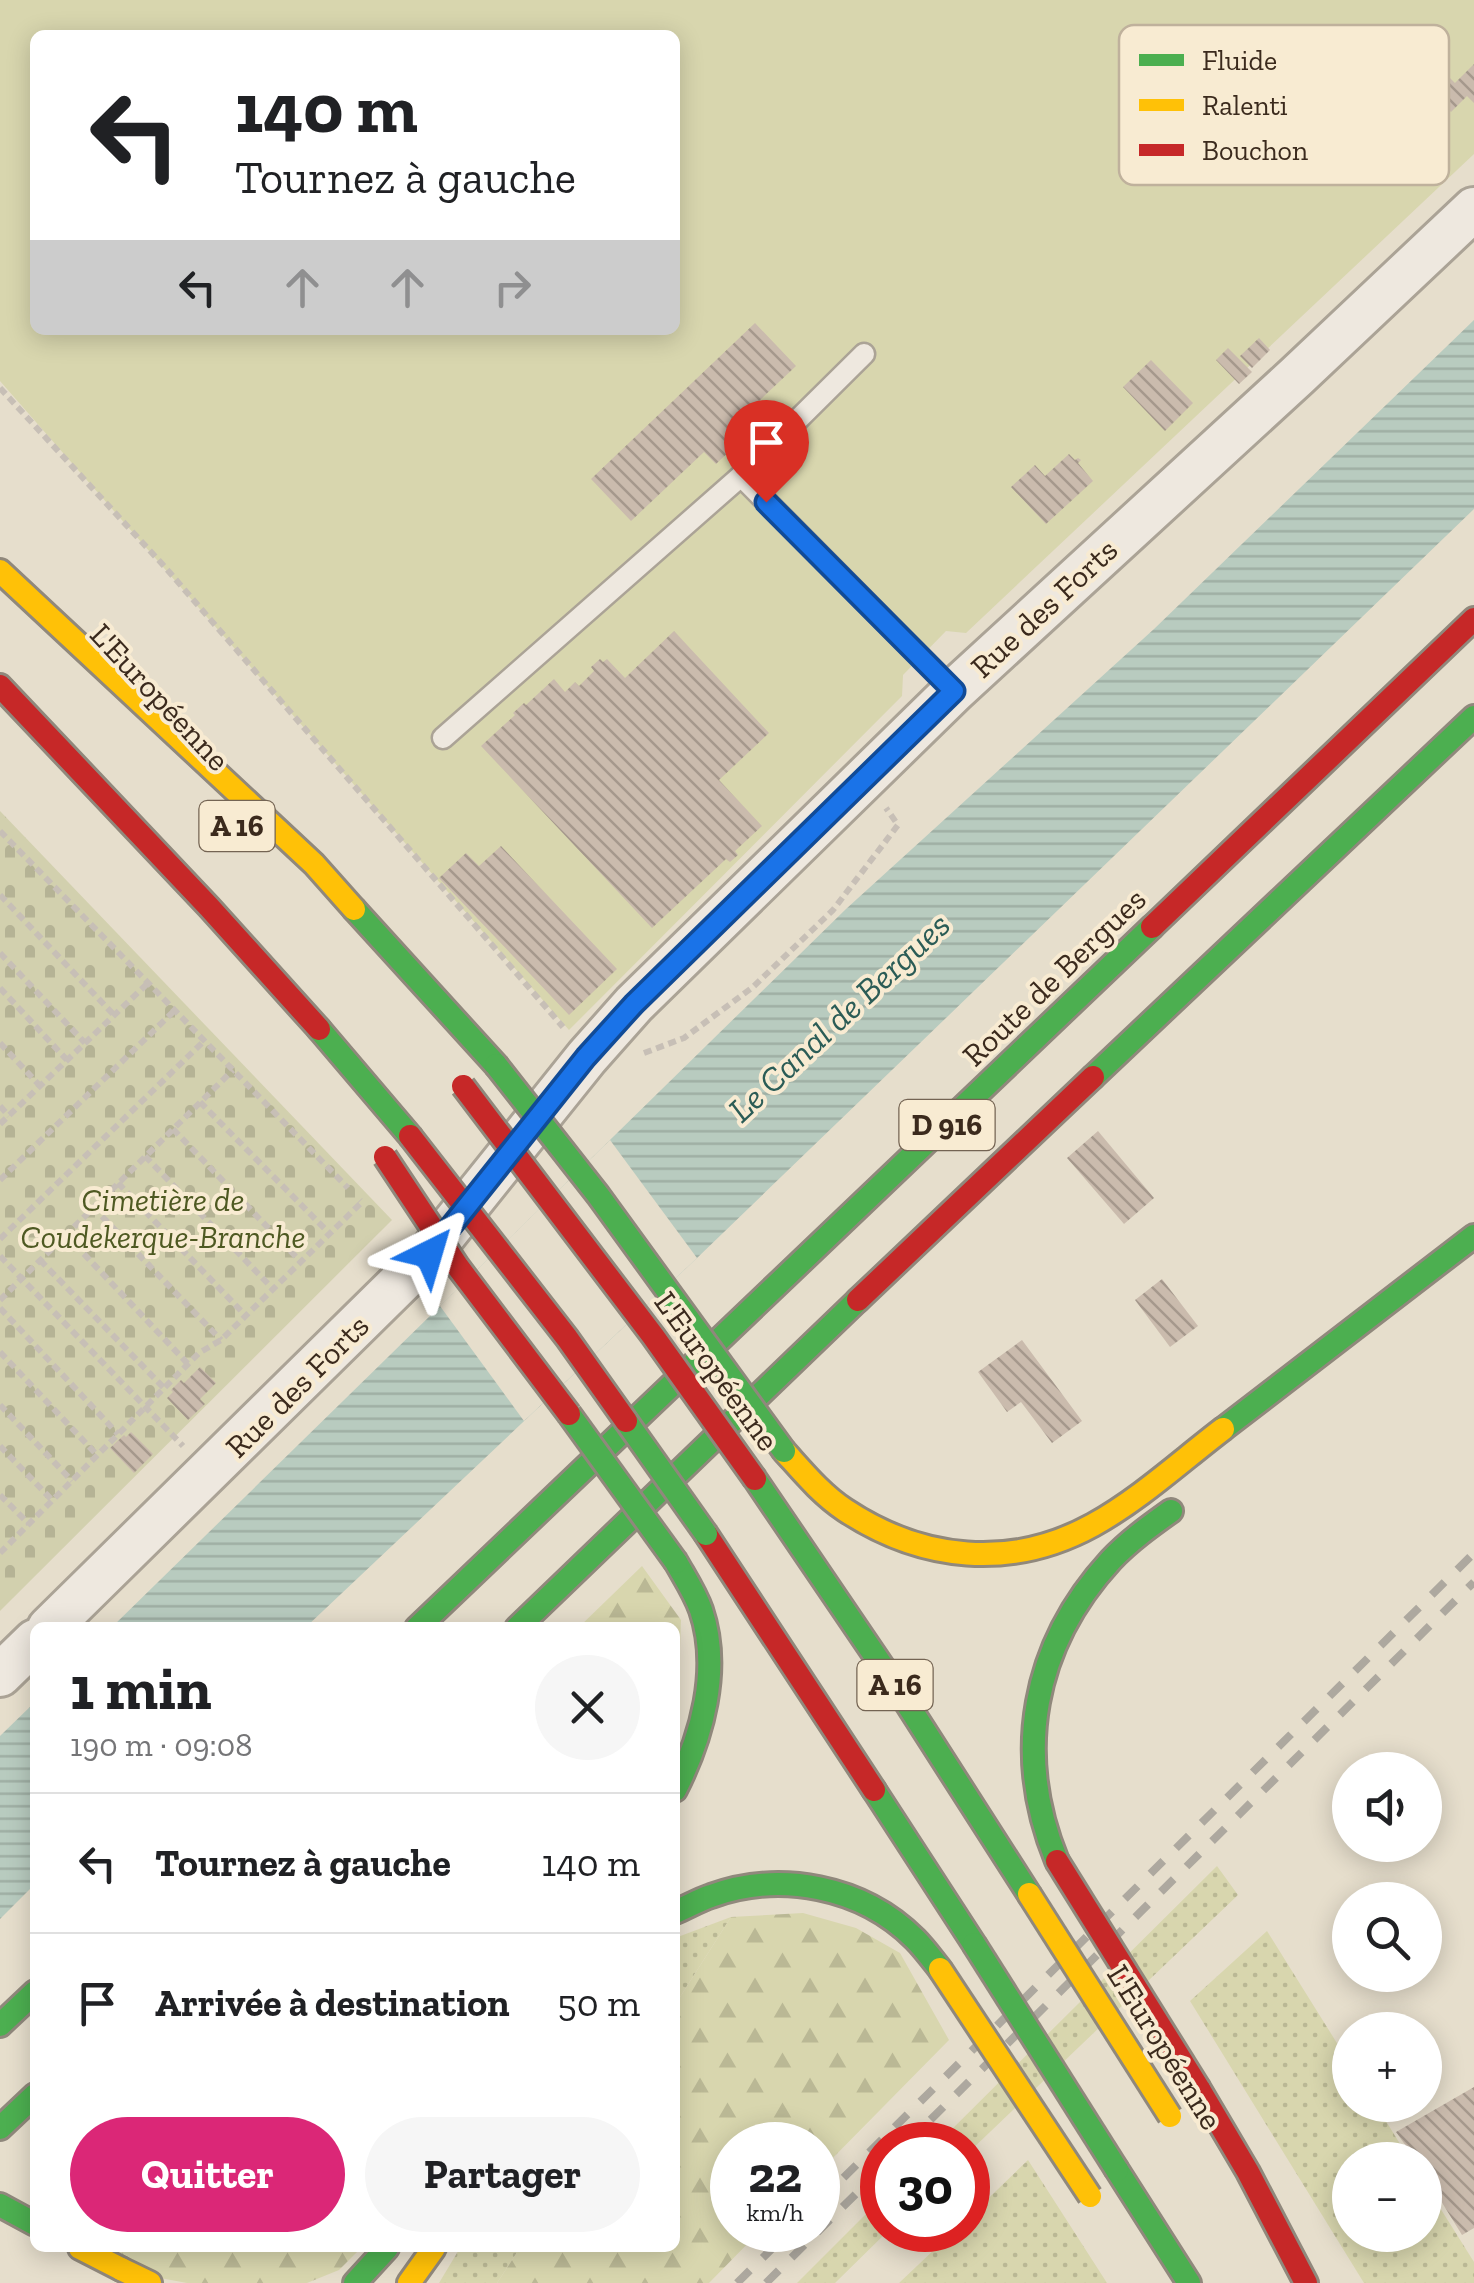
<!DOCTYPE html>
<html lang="fr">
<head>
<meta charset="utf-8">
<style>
	body { margin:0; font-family:"Zilla Slab",serif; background:#f6f6f6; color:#202124; height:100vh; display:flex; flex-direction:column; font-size:38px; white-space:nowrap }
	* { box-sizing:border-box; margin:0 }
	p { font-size:32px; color:#757577 }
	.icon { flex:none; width:55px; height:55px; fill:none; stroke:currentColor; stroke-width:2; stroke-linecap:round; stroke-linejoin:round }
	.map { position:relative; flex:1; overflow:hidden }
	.side { position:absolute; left:30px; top:1622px; width:650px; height:630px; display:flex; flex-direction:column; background:#fff; border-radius:15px; box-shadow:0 5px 25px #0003 }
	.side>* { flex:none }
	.banner { position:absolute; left:30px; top:30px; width:650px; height:305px; border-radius:15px; box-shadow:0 5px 25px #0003; background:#fff; color:#202124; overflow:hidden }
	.fabs { position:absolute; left:1332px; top:1752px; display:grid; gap:20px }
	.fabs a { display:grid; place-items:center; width:110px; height:110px; border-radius:50%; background:#fff; box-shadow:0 5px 25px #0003; font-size:50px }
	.speed { position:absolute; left:710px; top:2122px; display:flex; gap:20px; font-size:50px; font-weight:700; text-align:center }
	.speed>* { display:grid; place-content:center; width:130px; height:130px; border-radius:50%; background:#fff; box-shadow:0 5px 25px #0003; line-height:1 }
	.speed small { font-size:25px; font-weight:400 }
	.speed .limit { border:15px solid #d22; background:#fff; color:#111 }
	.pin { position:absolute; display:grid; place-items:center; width:85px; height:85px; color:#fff; margin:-102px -42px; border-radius:50% 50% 50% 0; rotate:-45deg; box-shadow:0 0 10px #0007 }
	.pin .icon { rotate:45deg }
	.me { position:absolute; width:110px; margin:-55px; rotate:40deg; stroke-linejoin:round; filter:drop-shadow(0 0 8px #0008) }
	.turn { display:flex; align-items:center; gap:35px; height:210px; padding:0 40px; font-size:45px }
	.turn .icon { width:130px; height:130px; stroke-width:2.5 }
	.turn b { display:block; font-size:70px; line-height:85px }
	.lanes { display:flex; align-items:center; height:95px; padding:0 40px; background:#0003; justify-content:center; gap:50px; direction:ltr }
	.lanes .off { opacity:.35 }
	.round { display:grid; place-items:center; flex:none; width:105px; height:105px; border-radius:52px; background:#f6f6f6 }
	.summary { display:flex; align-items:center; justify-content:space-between; height:170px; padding:0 40px }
	h1 { font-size:60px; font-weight:800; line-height:75px }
	.action { display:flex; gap:20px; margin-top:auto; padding:20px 40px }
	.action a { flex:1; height:115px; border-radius:60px; background:#db2777; color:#fff; font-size:40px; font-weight:800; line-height:115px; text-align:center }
	.action a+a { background:#f6f6f6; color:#202124 }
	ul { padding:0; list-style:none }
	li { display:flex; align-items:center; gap:30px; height:140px; padding:0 40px; border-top:2px solid #e0e0e0 }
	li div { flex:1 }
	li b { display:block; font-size:38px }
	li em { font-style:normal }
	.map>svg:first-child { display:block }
</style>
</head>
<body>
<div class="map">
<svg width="1474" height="2283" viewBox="0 0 1474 2283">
	<defs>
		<pattern id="grass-dots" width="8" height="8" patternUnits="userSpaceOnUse" patternTransform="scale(2.5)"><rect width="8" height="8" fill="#d8d6ae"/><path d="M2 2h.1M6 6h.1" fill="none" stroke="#bab895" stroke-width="1.8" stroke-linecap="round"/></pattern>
		<pattern id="forest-firs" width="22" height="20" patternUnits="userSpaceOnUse" patternTransform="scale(2.5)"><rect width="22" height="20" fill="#d8d6ae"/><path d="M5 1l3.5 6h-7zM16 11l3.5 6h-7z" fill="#bab895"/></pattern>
		<pattern id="cemetery-stones" width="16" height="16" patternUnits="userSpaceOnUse" patternTransform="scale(2.5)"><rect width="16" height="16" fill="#d2d0ae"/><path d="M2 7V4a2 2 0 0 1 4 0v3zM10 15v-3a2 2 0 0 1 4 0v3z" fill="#b5b395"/></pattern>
		<pattern id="water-rules" width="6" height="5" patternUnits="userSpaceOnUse" patternTransform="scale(2.5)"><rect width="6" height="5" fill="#b8cbbf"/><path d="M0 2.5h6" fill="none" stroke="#9faea4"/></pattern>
		<pattern id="building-back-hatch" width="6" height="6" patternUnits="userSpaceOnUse" patternTransform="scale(2.5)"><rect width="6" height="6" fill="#cabbad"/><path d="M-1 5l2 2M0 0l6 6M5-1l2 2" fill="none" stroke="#a5988c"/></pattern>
	</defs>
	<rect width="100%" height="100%" fill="#e6decc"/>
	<g fill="url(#grass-dots)">
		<polygon points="1217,1866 1238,1895 968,2153 968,2145 936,2145"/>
		<polygon points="731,1917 675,2005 675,1938"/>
		<polygon points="1267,1931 1350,2064 1350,2105 1376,2105 1410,2160 1350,2160 1350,2235 1425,2235 1425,2184 1474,2262 1474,2283 1364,2283 1190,2001"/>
		<polygon points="1028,2160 1107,2283 899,2283 955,2230 968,2230 968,2218"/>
		<polygon points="882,2198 882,2230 889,2230 835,2283 797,2283"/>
		<polygon points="460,2248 520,2248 497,2283 439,2283"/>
	</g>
	<g fill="url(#forest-firs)">
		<polygon points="642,1566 681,1620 679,1677 675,1698 675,1628 578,1628"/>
		<polygon points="803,1913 856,1928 900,1953 949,2040 818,2173 818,2145 732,2145 732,2230 761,2230 709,2283 497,2283 520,2248 675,2248 675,2005 731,1917"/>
		<polygon points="106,2248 361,2248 339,2270 307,2283 187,2283 155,2277"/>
	</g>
	<polygon fill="url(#cemetery-stones)" points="0,811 392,1220 0,1611"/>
	<path fill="#d8d6ae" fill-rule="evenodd" d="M 0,0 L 1474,0 L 1474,154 L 966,633 L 946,631 L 903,675 L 902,696 L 569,1030 L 0,381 ZM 35,35 L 675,35 L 675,330 L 35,330 Z"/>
	<g fill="url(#water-rules)">
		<polygon points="1474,320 1474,509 697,1258 306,1627 111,1628 846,909 1154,629"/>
		<polygon points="35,1702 35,1884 0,1919 0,1736"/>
	</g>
	<polygon fill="#e6decc" points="610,1140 697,1258 524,1421 440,1306"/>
	<g fill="url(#building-back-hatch)">
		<polygon points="1474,64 1474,103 1467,96 1451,112 1425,86 1442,70 1455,83"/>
		<polygon points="755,323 796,366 724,434 735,446 716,464 704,452 631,521 591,479"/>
		<polygon points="1259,338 1270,350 1252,368 1240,356"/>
		<polygon points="1228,348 1252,372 1239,384 1216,360"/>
		<polygon points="1151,360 1193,403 1165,431 1123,387"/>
		<polygon points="1069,454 1075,460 1078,458 1081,460 1078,463 1093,481 1046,524 1011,487 1035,465 1045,476"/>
		<polygon points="674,631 769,733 719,780 762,826 735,851 738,855 730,862 726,859 652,928 481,746 515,715 513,713 524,703 526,705 554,679 565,692 575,682 579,686 594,671 591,667 600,659 603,662 607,659 625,678"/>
		<polygon points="501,846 617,969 569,1015 439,878 466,853 479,866"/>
		<polygon points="1098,1131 1154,1198 1124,1224 1067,1158"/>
		<polygon points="1162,1279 1198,1326 1170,1347 1135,1300"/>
		<polygon points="1022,1340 1082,1421 1052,1443 1021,1402 1007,1412 978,1372"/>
		<polygon points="200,1367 216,1383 200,1399 205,1404 188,1420 167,1398 173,1392 171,1390 181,1380 184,1383"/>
		<polygon points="131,1432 153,1454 134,1473 110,1448 124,1435 126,1437"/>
		<polygon points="1474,2087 1474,2228 1462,2235 1425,2175 1425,2160 1416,2160 1396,2132"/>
	</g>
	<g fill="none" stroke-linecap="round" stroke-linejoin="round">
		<defs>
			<g id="lane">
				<polyline points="741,476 954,691"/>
				<polyline points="443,738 741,476 864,354"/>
			</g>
			<g id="street">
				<polyline points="49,1628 429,1254 587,1057 634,1004 954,691 1297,376 1474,209"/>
				<polyline points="0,1675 35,1641"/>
			</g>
			<g id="fast">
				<polyline points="354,909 496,1065"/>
				<polyline points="319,1029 410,1136"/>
				<polyline points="1093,1077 1474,717"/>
				<polyline points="1223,1429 1474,1236"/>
				<polyline points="755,1479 897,1688 1029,1894"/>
				<polyline points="417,1628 1152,927"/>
				<polyline points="517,1628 858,1300"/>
				<path d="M 675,1790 C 702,1737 721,1669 701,1610 C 695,1593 685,1578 676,1562"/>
				<polyline points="874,1790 974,1944"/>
				<path d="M 1057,1861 C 1013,1754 1032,1646 1111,1560 C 1129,1541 1150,1526 1171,1511"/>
				<path d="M 675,1912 C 687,1907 699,1900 711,1896 C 780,1871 862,1886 915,1939 C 924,1948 932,1959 940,1969"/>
				<polyline points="0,2025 35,1992"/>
				<polyline points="0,2128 35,2095"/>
				<polyline points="1117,2170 1189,2283"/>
				<polyline points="0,2205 35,2224"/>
				<polyline points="355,2283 387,2248"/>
			</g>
			<g id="slow">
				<polyline points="0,571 314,864 354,909"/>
				<path d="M 784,1451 C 803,1472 821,1494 845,1510 C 922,1561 1011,1570 1093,1525 C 1140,1499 1181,1461 1223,1429"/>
				<polyline points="80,2248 121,2269"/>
				<polyline points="121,2269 150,2283"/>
				<polyline points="409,2283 434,2248"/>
			</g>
			<g id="jam">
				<polyline points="0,686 209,907 319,1029"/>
				<polyline points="1152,927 1474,619"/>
				<polyline points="858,1300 1093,1077"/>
				<polyline points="706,1534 874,1790"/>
				<polyline points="1199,2089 1248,2172 1306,2283"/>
			</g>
		</defs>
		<use href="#lane" stroke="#aba396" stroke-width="25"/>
		<use href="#street" stroke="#aba396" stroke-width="48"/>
		<use href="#fast" stroke="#90887c" stroke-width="28"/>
		<use href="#slow" stroke="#90887c" stroke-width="28"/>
		<use href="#jam" stroke="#90887c" stroke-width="28"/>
		<g stroke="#c7bfb6" stroke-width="6" stroke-dasharray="8 5" stroke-linecap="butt">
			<polyline points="0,388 164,566 563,1027"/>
			<polyline points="0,831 348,1188"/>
			<polyline points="0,895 114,1015"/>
			<polyline points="0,953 85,1043"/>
			<polyline points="0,988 67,1060"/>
			<polyline points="0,1043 40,1086"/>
			<polyline points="644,1053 684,1038 753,987 833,910 898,825 886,808"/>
			<polyline points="200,1102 330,1234"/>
			<polyline points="0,1106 9,1116"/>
			<polyline points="0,1124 148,983"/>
			<polyline points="173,1129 301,1262"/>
			<polyline points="145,1156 273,1289"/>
			<polyline points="0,1180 175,1010"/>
			<polyline points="118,1183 246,1316"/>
			<polyline points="93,1207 221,1340"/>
			<polyline points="66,1235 188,1364"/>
			<polyline points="0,1239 204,1041"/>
			<polyline points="0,1256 183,1446"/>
			<polyline points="40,1260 164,1388"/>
			<polyline points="0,1300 233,1070"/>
			<polyline points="0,1308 118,1434"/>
			<polyline points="0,1352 97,1455"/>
			<polyline points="0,1405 72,1481"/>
			<polyline points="0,1446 52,1500"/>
			<polyline points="0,1495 29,1524"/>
			<polyline points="0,1553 199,1353 221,1340 362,1202 360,1200"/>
		</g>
		<use href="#lane" stroke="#eee8df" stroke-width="20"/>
		<use href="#street" stroke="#eee8df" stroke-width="42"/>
		<use href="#fast" stroke="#4caf50" stroke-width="22"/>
		<use href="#slow" stroke="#ffc107" stroke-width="22"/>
		<use href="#jam" stroke="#c62828" stroke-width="22"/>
		<g stroke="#ada89f" stroke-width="8" stroke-dasharray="18 18" stroke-linecap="butt">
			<polyline points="905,2145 1474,1582"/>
			<polyline points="818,2203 1474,1553"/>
			<polyline points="737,2283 791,2230"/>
			<polyline points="766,2283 882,2168"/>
		</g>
		<defs>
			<g id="fast-bridge">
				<polyline points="496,1065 598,1195 784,1451"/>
				<polyline points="569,1414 676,1562"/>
				<polyline points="626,1421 706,1534"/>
				<polyline points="974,1944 1117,2170"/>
			</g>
			<g id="slow-bridge">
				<polyline points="1029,1894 1170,2116"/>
				<polyline points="940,1969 1090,2196"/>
			</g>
			<g id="jam-bridge">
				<polyline points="463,1086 653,1336 755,1479"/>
				<polyline points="410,1136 567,1338 626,1421"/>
				<polyline points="385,1157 458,1267 569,1414"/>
				<polyline points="1057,1861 1199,2089"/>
			</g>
		</defs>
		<use href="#fast-bridge" stroke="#90887c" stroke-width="28" stroke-linecap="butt"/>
		<use href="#slow-bridge" stroke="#90887c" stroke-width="28" stroke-linecap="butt"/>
		<use href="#jam-bridge" stroke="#90887c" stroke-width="28" stroke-linecap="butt"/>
		<use href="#fast-bridge" stroke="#4caf50" stroke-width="22"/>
		<use href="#slow-bridge" stroke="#ffc107" stroke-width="22"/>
		<use href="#jam-bridge" stroke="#c62828" stroke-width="22"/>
	</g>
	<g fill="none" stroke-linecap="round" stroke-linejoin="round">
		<defs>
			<polyline id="route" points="429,1254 586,1057 634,1004 954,691 766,502"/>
		</defs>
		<use href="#route" stroke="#114b97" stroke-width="25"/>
		<use href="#route" stroke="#1a73e8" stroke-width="18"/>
	</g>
	<g text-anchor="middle" stroke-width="8" stroke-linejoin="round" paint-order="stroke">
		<g fill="#f8ebd2" stroke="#746453" stroke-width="2.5">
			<rect x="199.5" y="801" width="75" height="50" rx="8"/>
			<rect x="899.5" y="1100" width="95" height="50" rx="8"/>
			<rect x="857.5" y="1660" width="75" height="50" rx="8"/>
		</g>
		<g font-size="30" font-weight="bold" fill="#3b2a1d">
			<text x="237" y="836">A 16</text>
			<text x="947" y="1135">D 916</text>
			<text x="895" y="1695">A 16</text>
		</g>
		<g font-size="32" fill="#3b2a1d" stroke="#f8ebd2">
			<text transform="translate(1044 608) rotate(-43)" y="11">Rue des Forts</text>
			<text transform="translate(160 697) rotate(47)" y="11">L'Européenne</text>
			<text transform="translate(1054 977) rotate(-44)" y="11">Route de Bergues</text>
			<text transform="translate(717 1371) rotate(54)" y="11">L'Européenne</text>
			<text transform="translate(297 1386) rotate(-45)" y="11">Rue des Forts</text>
			<text transform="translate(1165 2047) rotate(58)" y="11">L'Européenne</text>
		</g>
		<g font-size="32" font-style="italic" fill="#4e5922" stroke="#f8ebd2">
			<text x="163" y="1211">Cimetière de<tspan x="163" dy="37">Coudekerque-Branche</tspan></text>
		</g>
		<g font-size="35" font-style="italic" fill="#2b5c56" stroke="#f8ebd2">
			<text transform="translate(839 1017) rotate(-43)" y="12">Le Canal de Bergues</text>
		</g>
	</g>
	<rect x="1119" y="25" width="330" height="160" rx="15" fill="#f8ebd2" stroke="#bfb19c" stroke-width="2.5"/>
	<rect x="1139" y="54" width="45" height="12" fill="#4caf50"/>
	<rect x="1139" y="99" width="45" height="12" fill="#ffc107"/>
	<rect x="1139" y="144" width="45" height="12" fill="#c62828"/>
	<g font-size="28" fill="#3b2a1d">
		<text x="1202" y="70">Fluide</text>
		<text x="1202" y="115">Ralenti</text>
		<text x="1202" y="160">Bouchon</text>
	</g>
</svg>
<div class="fabs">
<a><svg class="icon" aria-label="sound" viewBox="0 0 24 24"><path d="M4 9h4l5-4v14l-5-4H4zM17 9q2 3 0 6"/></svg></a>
<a><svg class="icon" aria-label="search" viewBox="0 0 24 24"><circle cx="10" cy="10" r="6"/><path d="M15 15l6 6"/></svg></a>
<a>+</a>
<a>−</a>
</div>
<div class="speed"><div>22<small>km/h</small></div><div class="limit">30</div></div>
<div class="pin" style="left:766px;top:502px;background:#d93025"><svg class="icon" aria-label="arrive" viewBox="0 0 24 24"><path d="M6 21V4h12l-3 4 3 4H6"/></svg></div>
<svg class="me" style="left:429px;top:1254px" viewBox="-20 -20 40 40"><path d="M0-17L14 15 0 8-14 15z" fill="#1a73e8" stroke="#fff" stroke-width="4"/></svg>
<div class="banner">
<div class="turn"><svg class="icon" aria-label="left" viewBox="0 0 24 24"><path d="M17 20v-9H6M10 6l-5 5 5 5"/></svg><div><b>140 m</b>Tournez à gauche</div></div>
<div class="lanes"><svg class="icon" aria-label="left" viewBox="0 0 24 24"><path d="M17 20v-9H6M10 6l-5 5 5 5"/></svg><svg class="icon off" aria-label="ahead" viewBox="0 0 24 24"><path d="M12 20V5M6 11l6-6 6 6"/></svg><svg class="icon off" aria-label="ahead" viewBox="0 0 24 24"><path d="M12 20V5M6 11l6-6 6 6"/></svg><svg class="icon off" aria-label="right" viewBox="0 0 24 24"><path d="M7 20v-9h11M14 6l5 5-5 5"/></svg></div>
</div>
<section class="side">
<div class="summary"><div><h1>1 min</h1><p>190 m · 09:08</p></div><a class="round"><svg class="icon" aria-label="close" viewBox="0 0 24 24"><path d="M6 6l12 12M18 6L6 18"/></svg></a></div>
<ul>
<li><svg class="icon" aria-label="left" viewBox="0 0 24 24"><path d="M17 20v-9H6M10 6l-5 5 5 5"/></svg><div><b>Tournez à gauche</b></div><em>140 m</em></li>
<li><svg class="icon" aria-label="arrive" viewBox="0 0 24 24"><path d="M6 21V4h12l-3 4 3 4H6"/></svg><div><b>Arrivée à destination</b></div><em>50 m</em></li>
</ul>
<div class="action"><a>Quitter</a><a>Partager</a></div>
</section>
</div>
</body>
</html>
